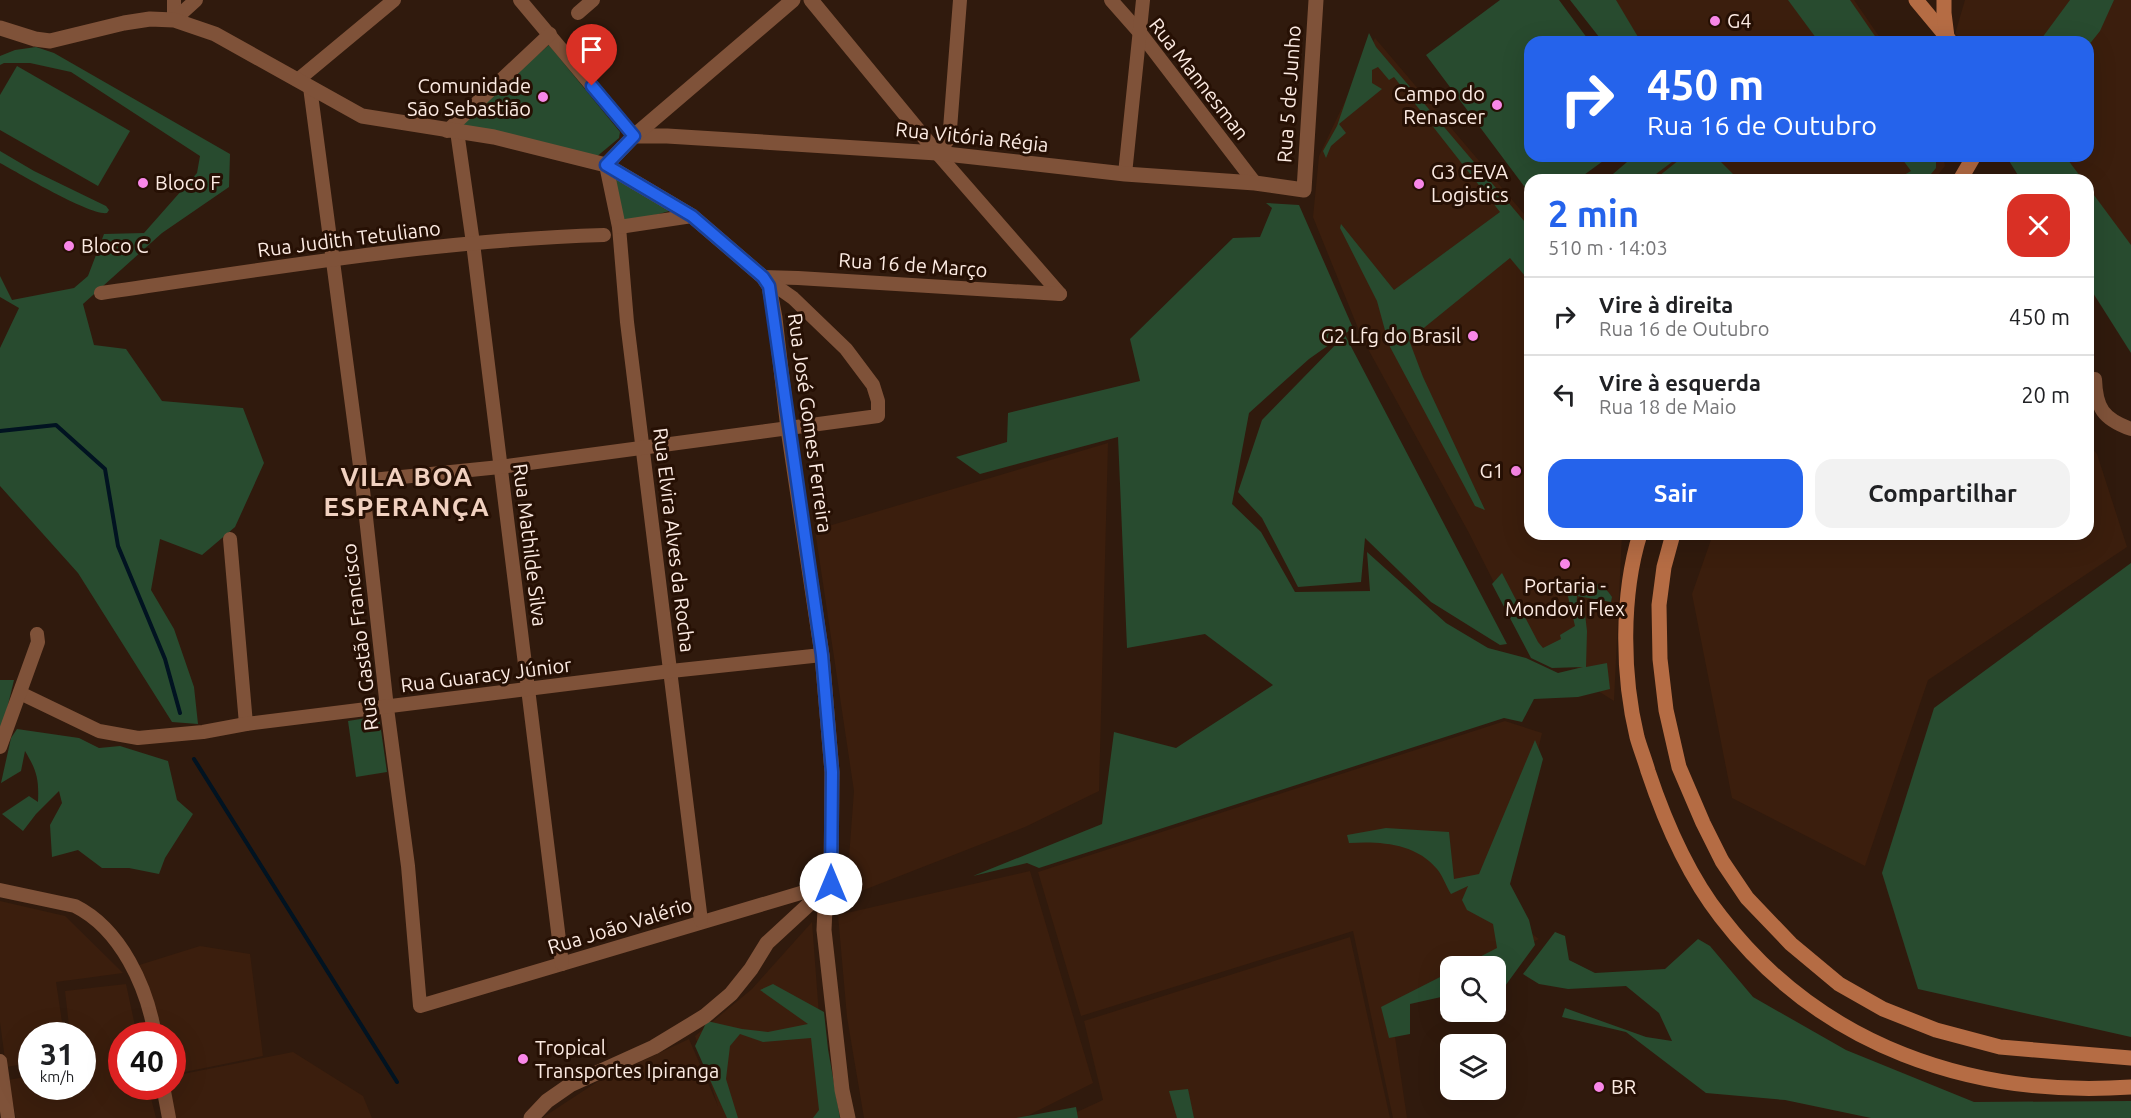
<!DOCTYPE html>
<html lang="pt">
<head>
<meta charset="utf-8">
<style>
	body { margin:0; font-family:Ubuntu,sans-serif; background:#f2f2f2; color:#202124; height:100vh; display:flex; flex-direction:column; font-size:22px; white-space:nowrap }
	* { box-sizing:border-box; margin:0 }
	p { font-size:20px; color:#757577 }
	.icon { flex:none; width:33px; height:33px; fill:none; stroke:currentColor; stroke-width:2; stroke-linecap:round; stroke-linejoin:round }
	.map { position:relative; flex:1; overflow:hidden }
	.panel { position:absolute; left:1524px; top:174px; width:570px; height:366px; display:flex; flex-direction:column; background:#fff; border-radius:18px; box-shadow:0 6px 24px #0002 }
	.panel>* { flex:none }
	.hud { position:absolute; left:1524px; top:36px; width:570px; height:126px; border-radius:18px; box-shadow:0 6px 24px #0002; background:#2563eb; color:#fff; overflow:hidden }
	.buttons { position:absolute; left:1440px; top:956px; display:grid; gap:12px }
	.buttons a { display:grid; place-items:center; width:66px; height:66px; border-radius:12px; background:#fff; box-shadow:0 6px 24px #0002; font-size:30px }
	.speed { position:absolute; left:18px; top:1022px; display:flex; gap:12px; font-size:30px; font-weight:700; text-align:center }
	.speed>* { display:grid; place-content:center; width:78px; height:78px; border-radius:50%; background:#fff; box-shadow:0 6px 24px #0002; line-height:1 }
	.speed small { font-size:15px; font-weight:400 }
	.speed .limit { border:9px solid #d22; background:#fff; color:#111 }
	.pin { position:absolute; display:grid; place-items:center; width:51px; height:51px; color:#fff; margin:-62px -26px; border-radius:50% 50% 50% 0; rotate:-45deg; box-shadow:0 0 6px #0007 }
	.pin .icon { rotate:45deg }
	.me { position:absolute; width:66px; margin:-33px; rotate:0deg; stroke-linejoin:round; filter:drop-shadow(0 0 4px #0008) }
	.turn { display:flex; align-items:center; gap:21px; height:126px; padding:0 24px; font-size:27px }
	.turn .icon { width:78px; height:78px; stroke-width:2.5 }
	.turn b { display:block; font-size:42px; line-height:51px }
	.round { display:grid; place-items:center; flex:none; width:63px; height:63px; border-radius:18px; background:#f2f2f2 }
	.overview { display:flex; align-items:center; justify-content:space-between; height:102px; padding:0 24px }
	h1 { font-size:36px; font-weight:700; line-height:45px; color:#2563eb }
	.button { display:flex; gap:12px; margin-top:auto; padding:12px 24px }
	.button a { flex:1; height:69px; border-radius:18px; background:#2563eb; color:#fff; font-size:24px; font-weight:700; line-height:69px; text-align:center }
	.button a+a { background:#f2f2f2; color:#202124 }
	ul { padding:0; list-style:none }
	li { display:flex; align-items:center; gap:18px; height:78px; padding:0 24px; border-top:2px solid #e0e0e0 }
	li div { flex:1 }
	li b { display:block; font-size:22px }
	li em { font-style:normal }
	.map>svg:first-child { display:block }
</style>
</head>
<body>
<div class="map">
<svg width="2131" height="1118" viewBox="0 0 2131 1118">
	<rect width="100%" height="100%" fill="#301a0d"/>
	<g fill="#3b1e0d">
		<polygon points="1587,0 1854,0 1883,42 1621,42"/>
		<polygon points="1965,0 2131,0 2131,331 2088,272 2088,180 2030,180 2020,156 2088,156 2088,42 1967,42 1955,34"/>
		<polygon points="1375,38 1530,221 1530,534 1622,534 1614,701 1587,684 1576,666 1529,652 1469,533 1362,338 1313,217 1319,156"/>
		<polygon points="1670,156 1943,156 1945,166 1934,180 1639,180"/>
		<polygon points="1108,443 1099,791 1025,827 846,897 854,791 815,530"/>
		<polygon points="2088,444 2097,454 2127,547 1928,680 1865,866 1732,798 1692,594 1713,534 2088,534"/>
		<polygon points="1505,721 1542,733 1500,911 1539,939 1483,966 1450,966 1450,981 1391,1010 1407,1118 1393,1118 1353,931 1081,1016 1038,872"/>
		<polygon points="1030,871 1093,1083 1023,1118 864,1118 847,1017 838,915"/>
		<polygon points="0,901 65,916 123,973 56,982 64,1035 32,1035 31,1063 6,1067 0,1022"/>
		<polygon points="812,922 819,1015 837,1118 542,1118 597,1082 689,1039 718,1106 695,1036 752,989"/>
		<polygon points="1350,937 1390,1118 1064,1118 1103,1100 1084,1021"/>
		<polygon points="200,946 250,954 263,1056 175,1074 173,1066 172,1035 161,1035 136,966"/>
		<polygon points="126,984 137,1035 122,1035 122,1086 148,1086 156,1118 16,1118 8,1080 31,1076 32,1086 82,1086 82,1035 70,1035 65,991"/>
		<polygon points="293,1052 363,1096 372,1118 174,1118 170,1086 172,1086 173,1076"/>
	</g>
	<g fill="#284b2f">
		<polygon points="1500,0 1559,0 1590,42 1530,42 1530,156 1610,156 1577,180 1530,180 1530,194 1426,55"/>
		<polygon points="1570,0 1616,0 1641,42 1603,42"/>
		<polygon points="1788,0 1850,0 1879,42 1819,42"/>
		<polygon points="2070,0 2114,0 2100,31 2088,46 2088,42 2039,42"/>
		<polygon points="1369,33 1376,47 1530,228 1530,282 1510,258 1409,340 1423,377 1485,510 1475,506 1389,345 1377,301 1340,228 1341,224 1394,290 1500,212 1394,77 1389,80 1378,67 1372,70 1372,83 1382,89 1339,124 1346,133 1331,146 1326,158 1323,151 1337,126"/>
		<polygon points="549,45 620,132 619,138 595,158 460,129 459,122"/>
		<polygon points="36,47 54,53 230,154 229,187 162,233 83,304 94,345 126,349 162,401 243,408 264,463 235,527 202,555 160,539 151,590 174,629 194,687 198,724 172,722 78,573 0,486 0,348 19,308 0,297 0,276 12,300 74,288 88,276 104,234 144,233 197,173 200,156 71,72 30,63 4,63 0,65 0,56 15,50"/>
		<polygon points="17,66 130,131 98,186 0,130 0,95"/>
		<path d="M 0,151 L 34,171 L 106,206 L 109,210 L 107,213 C 91,216 20,174 2,164 L 0,163 Z"/>
		<polygon points="1634,156 1680,156 1648,180 1606,180"/>
		<polygon points="1684,156 1715,156 1739,180 1716,180 1712,176 1708,180 1654,180"/>
		<polygon points="1900,156 1936,156 1936,168 1926,180 1895,180 1911,171"/>
		<polygon points="2006,156 2065,156 2083,180 2021,180"/>
		<polygon points="612,176 673,210 623,224"/>
		<polygon points="2088,187 2131,245 2131,353 2088,285"/>
		<path d="M 1266,203 L 1299,205 L 1353,328 L 1309,359 L 1249,413 L 1232,504 L 1261,532 L 1295,592 L 1370,591 L 1367,552 L 1446,623 L 1488,648 L 1526,658 L 1558,673 L 1583,667 L 1552,668 L 1531,658 L 1492,584 L 1502,573 L 1538,642 L 1543,648 L 1561,639 L 1560,635 L 1575,626 L 1566,588 L 1572,589 L 1573,580 C 1590,583 1602,581 1612,597 L 1611,602 L 1577,596 L 1576,609 L 1585,614 L 1587,631 L 1586,667 L 1607,663 L 1610,689 L 1578,697 L 1534,699 L 1522,722 L 1504,718 L 1039,868 L 1027,863 L 973,876 L 1102,824 L 1114,732 L 1176,748 L 1273,685 L 1205,634 L 1127,648 L 1118,437 L 980,474 L 956,457 L 1007,442 L 1008,413 L 1140,381 L 1130,339 L 1233,238 L 1260,237 L 1272,208 Z"/>
		<polygon points="1345,335 1507,644 1500,645 1431,602 1365,538 1361,582 1298,587 1262,518 1238,492 1262,420"/>
		<polygon points="2131,563 2131,1037 1918,989 1882,873 1934,708"/>
		<polygon points="0,680 14,680 0,738"/>
		<polygon points="379,716 387,772 356,777 348,721"/>
		<path d="M 17,729 L 79,738 L 99,748 L 120,746 L 168,761 L 177,800 L 193,814 L 165,858 L 159,874 L 129,868 L 102,868 L 78,850 L 52,857 L 50,825 L 62,803 L 59,791 L 36,814 L 23,831 L 2,814 L 29,796 L 38,802 C 39,779 37,771 25,751 L 21,771 L 1,783 L 11,738 Z"/>
		<path d="M 1535,740 L 1543,759 L 1510,884 L 1529,920 L 1535,945 L 1500,993 L 1496,995 L 1496,966 L 1462,966 L 1497,948 L 1493,924 L 1467,910 L 1462,900 L 1468,886 L 1451,894 C 1446,886 1443,876 1437,869 C 1416,843 1379,841 1349,843 L 1347,835 L 1386,828 L 1449,832 L 1454,879 L 1479,874 Z"/>
		<polygon points="1555,932 1565,936 1569,960 1595,973 1665,969 1698,939 1710,946 1753,997 1846,1050 1974,1102 2131,1101 2131,1118 1871,1118 1785,1100 1706,1093 1626,1032 1562,1017 1565,1008 1646,1037 1672,1041 1659,1013 1626,986 1568,989 1539,984 1523,974"/>
		<polygon points="1450,972 1450,995 1410,1004 1410,1034 1389,1038 1381,1007"/>
		<polygon points="773,984 824,1012 828,1049 840,1118 813,1118 819,1110 811,1038 763,1042 740,1034 730,1046 726,1079 738,1118 727,1118 695,1046 707,1021 742,1029 768,1032 808,1024 760,990"/>
		<polygon points="1188,1089 1194,1118 1177,1118 1169,1091"/>
		<polygon points="1076,1107 1078,1118 1016,1118"/>
	</g>
	<g fill="none" stroke-linecap="round" stroke-linejoin="round">
		<g stroke="#011321" stroke-width="4">
			<polyline points="0,431 56,425 105,469 118,546 165,659 180,713"/>
			<polyline points="194,759 397,1082"/>
		</g>
		<g stroke="#7f5239" stroke-width="14">
			<polyline points="174,0 174,20"/>
			<polyline points="520,0 634,136"/>
			<polyline points="960,0 950,129 947,141 937,153 1060,294"/>
			<polyline points="1111,0 1141,34 1255,183"/>
			<polyline points="578,13 593,0"/>
			<polyline points="174,20 196,0"/>
			<polyline points="299,79 394,0"/>
			<polyline points="310,87 362,481 387,708 408,866 420,1006 831,884"/>
			<polyline points="447,131 550,34"/>
			<polyline points="457,131 473,243 562,964"/>
			<polyline points="606,165 619,227 627,322 701,921"/>
			<polyline points="1125,174 1143,0"/>
			<polyline points="619,227 692,216"/>
			<polyline points="763,277 798,278 1060,294"/>
			<path d="M 101,293 C 268,269 435,240 604,235"/>
			<path d="M 2095,379 C 2096,408 2103,419 2131,429"/>
			<polyline points="362,481 500,467 878,416 878,401 873,385 846,349 793,298 763,277"/>
			<polyline points="230,539 246,724"/>
			<polyline points="20,693 99,731 138,738 203,732 246,724 671,671 822,655"/>
			<polyline points="0,747 38,642 37,634"/>
			<path d="M 0,890 L 75,906 C 121,929 147,987 155,1035"/>
			<polyline points="0,1061 8,1118"/>
			<polyline points="163,1086 169,1118"/>
		</g>
		<g stroke="#7f5239" stroke-width="15">
			<polyline points="811,0 937,153"/>
			<polyline points="0,28 35,39 50,41 124,23 150,19 174,20 215,34 362,116 494,137 606,165 692,216 763,277 769,286 775,318 788,429 822,655 832,772 831,884 825,908 824,930 842,1090 848,1118"/>
			<polyline points="634,136 667,136 937,153 1125,174 1255,183 1304,190 1316,0"/>
			<polyline points="606,165 634,136 793,0"/>
			<polyline points="531,1118 547,1101 570,1085 654,1047 705,1016 731,994 751,969 767,943 831,884"/>
		</g>
		<g stroke="#b56c44" stroke-width="15">
			<polyline points="1916,0 1951,42"/>
			<polyline points="1944,0 1944,13 1947,37"/>
			<polyline points="1960,180 1974,156"/>
			<path d="M 1640,534 C 1621,595 1622,675 1637,737 C 1640,748 1645,760 1648,771 C 1665,822 1687,874 1721,917 C 1820,1046 1972,1098 2131,1087"/>
			<polyline points="1673,534 1664,567 1659,605 1660,659 1666,710 1679,767 1703,823 1722,861 1747,898 1791,944 1839,984 1883,1009 1936,1030 2000,1047 2131,1058"/>
		</g>
	</g>
	<g fill="none" stroke-linecap="round" stroke-linejoin="round">
		<defs>
			<polyline id="route" points="592,86 634,136 606,165 692,216 763,277 769,286 822,655 832,772 831,884"/>
		</defs>
		<use href="#route" stroke="#184099" stroke-width="15"/>
		<use href="#route" stroke="#2563eb" stroke-width="10"/>
	</g>
	<g fill="#f987e8" stroke="#261004" stroke-width="2">
		<circle cx="1715" cy="21" r="6"/>
		<circle cx="543" cy="97" r="6"/>
		<circle cx="1497" cy="105" r="6"/>
		<circle cx="143" cy="183" r="6"/>
		<circle cx="1419" cy="184" r="6"/>
		<circle cx="69" cy="246" r="6"/>
		<circle cx="1473" cy="336" r="6"/>
		<circle cx="1516" cy="471" r="6"/>
		<circle cx="1565" cy="564" r="6"/>
		<circle cx="523" cy="1059" r="6"/>
		<circle cx="1599" cy="1087" r="6"/>
	</g>
	<g text-anchor="middle" stroke-width="6" stroke-linejoin="round" paint-order="stroke">
		<g font-size="20" fill="#fcebe3" stroke="#261004" text-anchor="start">
			<text x="1727" y="28">G4</text>
			<text x="531" y="93" text-anchor="end">Comunidade<tspan x="531" dy="23">São Sebastião</tspan></text>
			<text x="1485" y="101" text-anchor="end">Campo do<tspan x="1485" dy="23">Renascer</tspan></text>
			<text x="1431" y="179">G3 CEVA<tspan x="1431" dy="23">Logistics</tspan></text>
			<text x="155" y="190">Bloco F</text>
			<text x="81" y="253">Bloco C</text>
			<text x="1461" y="343" text-anchor="end">G2 Lfg do Brasil</text>
			<text x="1504" y="478" text-anchor="end">G1</text>
			<text x="1565" y="593" text-anchor="middle">Portaria -<tspan x="1565" dy="23">Mondovi Flex</tspan></text>
			<text x="535" y="1055">Tropical<tspan x="535" dy="23">Transportes Ipiranga</tspan></text>
			<text x="1611" y="1094">BR</text>
		</g>
		<g font-size="20" fill="#fcebe3" stroke="#261004">
			<text transform="translate(1199 79) rotate(52)" y="7">Rua Mannesman</text>
			<text transform="translate(1289 94) rotate(-86)" y="7">Rua 5 de Junho</text>
			<text transform="translate(972 137) rotate(6)" y="7">Rua Vitória Régia</text>
			<text transform="translate(349 239) rotate(-7)" y="7">Rua Judith Tetuliano</text>
			<text transform="translate(913 265) rotate(4)" y="7">Rua 16 de Março</text>
			<text transform="translate(810 423) rotate(82)" y="7">Rua José Gomes Ferreira</text>
			<text transform="translate(674 540) rotate(83)" y="7">Rua Elvira Alves da Rocha</text>
			<text transform="translate(530 545) rotate(83)" y="7">Rua Mathilde Silva</text>
			<text transform="translate(360 637) rotate(-97)" y="7">Rua Gastão Francisco</text>
			<text transform="translate(486 675) rotate(-7)" y="7">Rua Guaracy Júnior</text>
			<text transform="translate(620 926) rotate(-17)" y="7">Rua João Valério</text>
		</g>
		<g font-size="26" font-weight="bold" letter-spacing="1.5" fill="#f1d1c0" stroke="#261004">
			<text x="407" y="486">VILA BOA<tspan x="407" dy="30">ESPERANÇA</tspan></text>
		</g>
	</g>
</svg>
<div class="buttons">
<a><svg class="icon" aria-label="search" viewBox="0 0 24 24"><circle cx="10" cy="10" r="6"/><path d="M15 15l6 6"/></svg></a>
<a><svg class="icon" aria-label="layers" viewBox="0 0 24 24"><path d="M12 4l9 5-9 5-9-5zM3 14l9 5 9-5"/></svg></a>
</div>
<div class="speed"><div>31<small>km/h</small></div><div class="limit">40</div></div>
<div class="pin" style="left:592px;top:86px;background:#d93025"><svg class="icon" aria-label="arrive" viewBox="0 0 24 24"><path d="M6 21V4h12l-3 4 3 4H6"/></svg></div>
<svg class="me" style="left:831px;top:884px" viewBox="-20 -20 40 40"><circle r="19" fill="#fff"/><path d="M0-13L10 11 0 6-10 11z" fill="#2563eb"/></svg>
<div class="hud">
<div class="turn"><svg class="icon" aria-label="right" viewBox="0 0 24 24"><path d="M7 20v-9h11M14 6l5 5-5 5"/></svg><div><b>450 m</b>Rua 16 de Outubro</div></div>
</div>
<section class="panel">
<div class="overview"><div><h1>2 min</h1><p>510 m · 14:03</p></div><a class="round" style="background:#d93025;color:#fff"><svg class="icon" aria-label="close" viewBox="0 0 24 24"><path d="M6 6l12 12M18 6L6 18"/></svg></a></div>
<ul>
<li><svg class="icon" aria-label="right" viewBox="0 0 24 24"><path d="M7 20v-9h11M14 6l5 5-5 5"/></svg><div><b>Vire à direita</b><p>Rua 16 de Outubro</p></div><em>450 m</em></li>
<li><svg class="icon" aria-label="left" viewBox="0 0 24 24"><path d="M17 20v-9H6M10 6l-5 5 5 5"/></svg><div><b>Vire à esquerda</b><p>Rua 18 de Maio</p></div><em>20 m</em></li>
</ul>
<div class="button"><a>Sair</a><a>Compartilhar</a></div>
</section>
</div>
</body>
</html>
